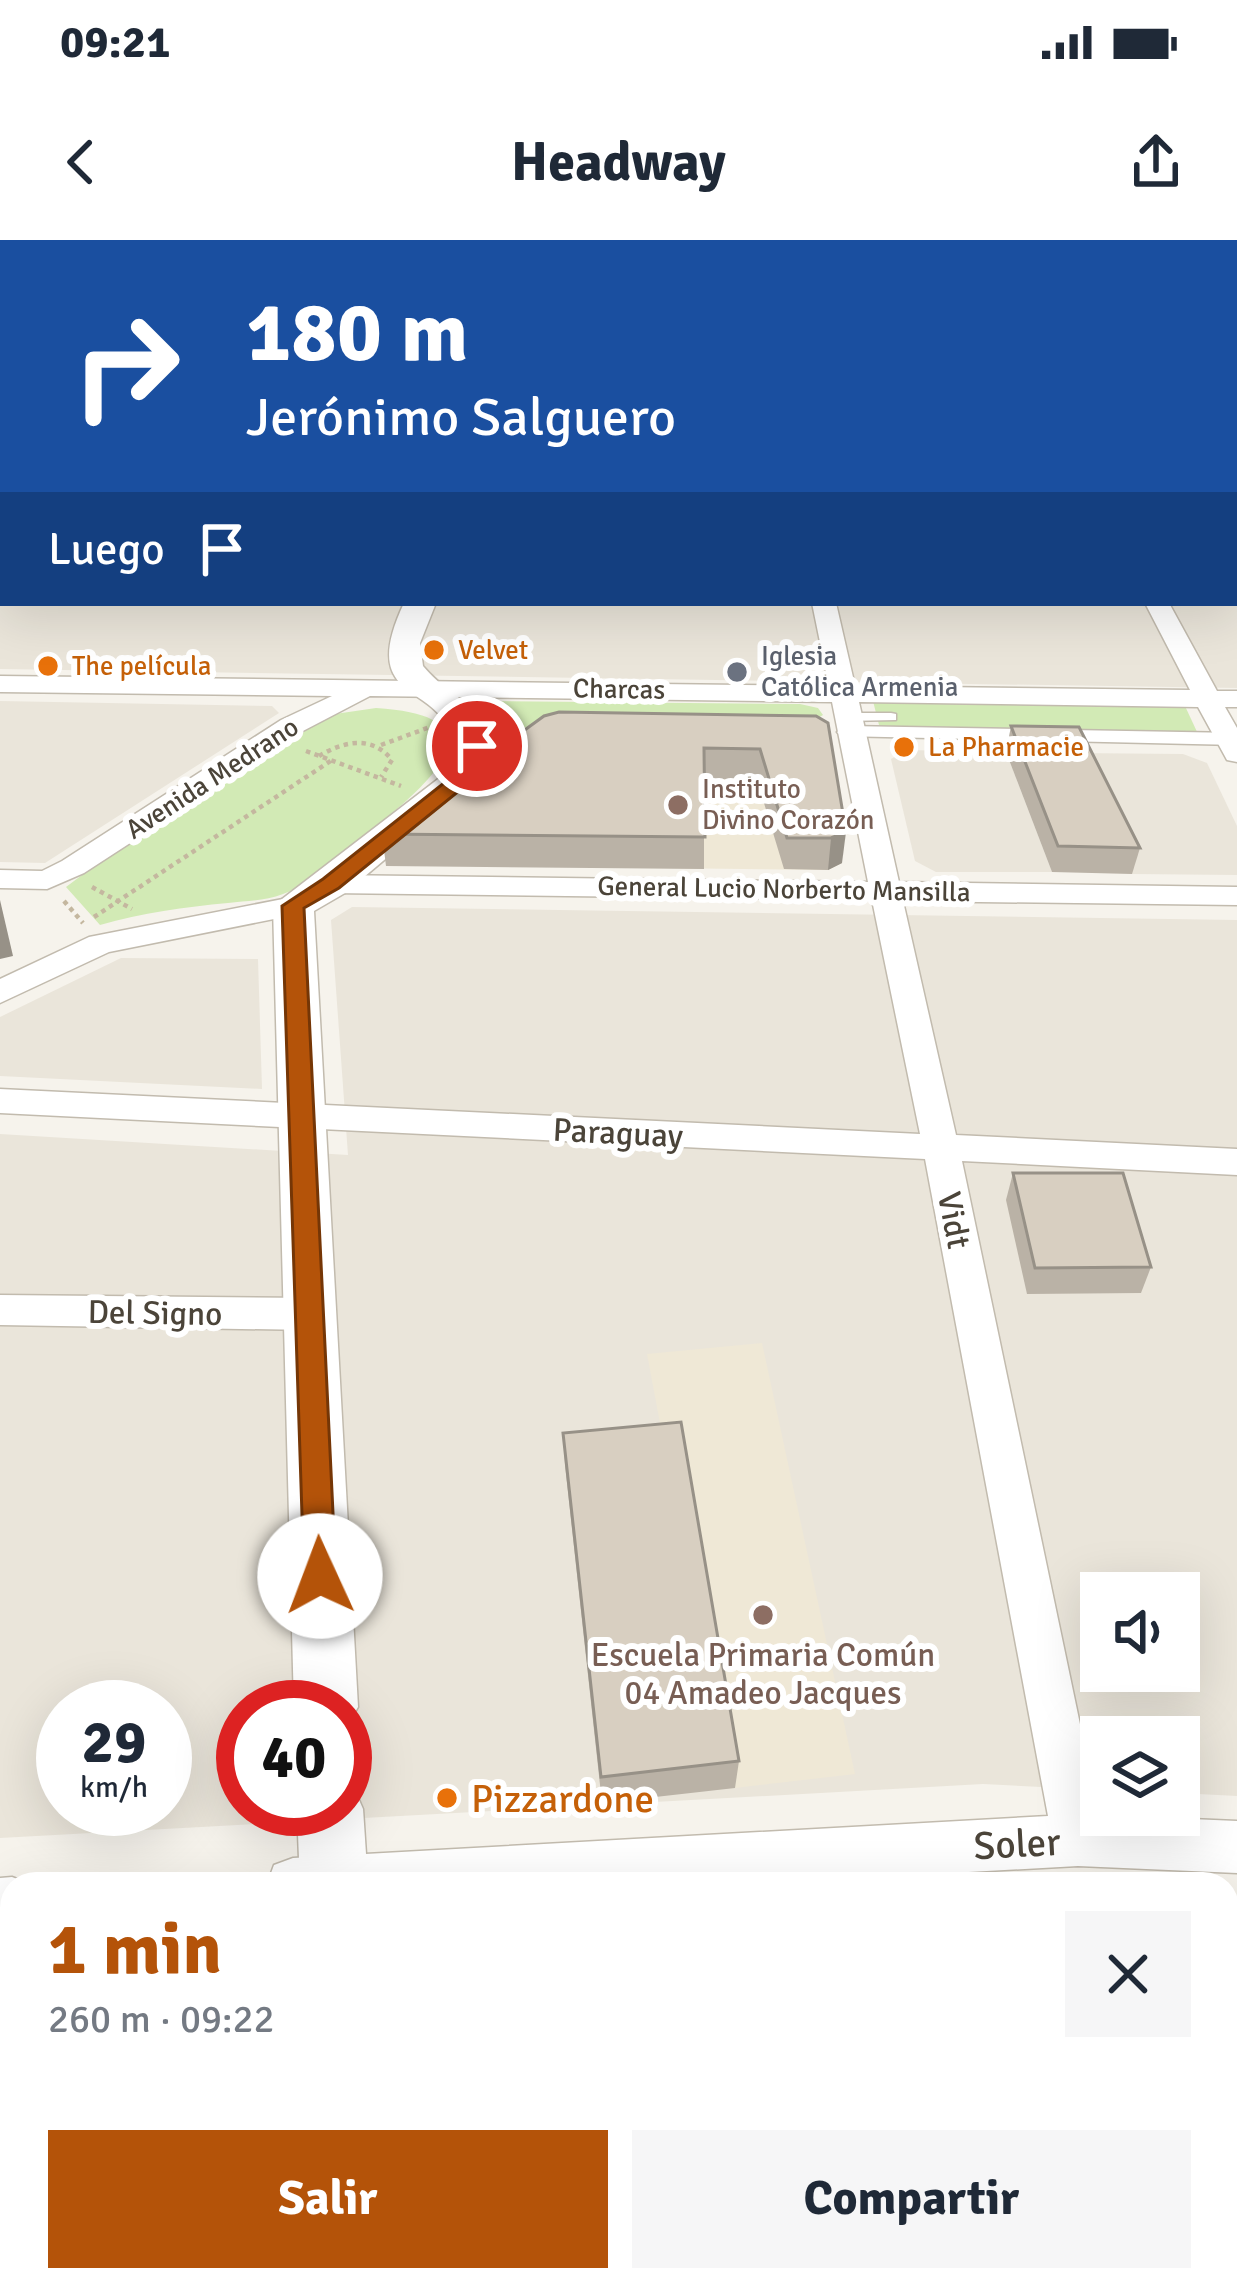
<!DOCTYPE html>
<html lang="es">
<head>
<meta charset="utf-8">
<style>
	body { margin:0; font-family:Signika,sans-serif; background:#f6f6f7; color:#1f2937; height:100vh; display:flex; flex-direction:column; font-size:45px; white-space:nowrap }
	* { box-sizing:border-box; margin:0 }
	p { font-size:39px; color:#747a83 }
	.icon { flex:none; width:66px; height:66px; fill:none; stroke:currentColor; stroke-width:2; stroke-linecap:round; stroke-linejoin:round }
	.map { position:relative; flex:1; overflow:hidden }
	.panel { position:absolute; left:0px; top:1632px; width:1239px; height:420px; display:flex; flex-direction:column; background:#fff; border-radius:36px 36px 0 0; box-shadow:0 12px 48px #0002 }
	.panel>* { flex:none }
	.top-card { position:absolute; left:0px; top:0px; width:1239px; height:366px; box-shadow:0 12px 48px #0002; background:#1a4fa0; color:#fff; overflow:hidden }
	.fabs { position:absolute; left:1080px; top:1332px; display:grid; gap:24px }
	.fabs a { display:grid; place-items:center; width:120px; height:120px; border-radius:0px; background:#fff; box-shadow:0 12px 48px #0002; font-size:60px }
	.speed { position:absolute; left:36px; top:1440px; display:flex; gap:24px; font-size:60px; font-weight:700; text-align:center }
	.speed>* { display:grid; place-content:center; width:156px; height:156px; border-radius:50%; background:#fff; box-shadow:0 12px 48px #0002; line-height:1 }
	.speed small { font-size:30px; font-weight:400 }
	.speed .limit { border:18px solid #d22; background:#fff; color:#111 }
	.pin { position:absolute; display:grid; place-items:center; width:102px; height:102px; color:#fff; margin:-51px; border:6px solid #fff; border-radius:50%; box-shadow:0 3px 12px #0007 }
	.me { position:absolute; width:132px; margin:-66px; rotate:358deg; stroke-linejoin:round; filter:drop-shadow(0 0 9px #0008) }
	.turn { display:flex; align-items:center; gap:42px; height:252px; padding:0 48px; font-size:54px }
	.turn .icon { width:156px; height:156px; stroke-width:2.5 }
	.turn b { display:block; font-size:84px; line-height:102px }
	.then { display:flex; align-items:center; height:114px; padding:0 48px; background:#0003; gap:24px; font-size:45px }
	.round { display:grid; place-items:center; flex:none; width:126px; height:126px; border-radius:0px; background:#f6f6f7 }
	.overview { display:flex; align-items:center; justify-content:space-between; height:204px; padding:0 48px }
	h1 { font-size:72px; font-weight:700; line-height:90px; color:#b45309 }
	.action { display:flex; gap:24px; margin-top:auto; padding:24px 48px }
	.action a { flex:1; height:138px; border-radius:0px; background:#b45309; color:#fff; font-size:48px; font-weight:700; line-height:138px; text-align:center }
	.action a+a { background:#f6f6f7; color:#1f2937 }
	.status { display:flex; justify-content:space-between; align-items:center; height:84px; padding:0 60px; background:#fff; direction:ltr }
	.status svg { height:33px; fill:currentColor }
	header { display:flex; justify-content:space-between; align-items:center; height:156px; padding:0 48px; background:#fff; font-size:54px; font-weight:700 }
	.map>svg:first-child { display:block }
</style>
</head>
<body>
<div class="status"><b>09:21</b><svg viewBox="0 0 49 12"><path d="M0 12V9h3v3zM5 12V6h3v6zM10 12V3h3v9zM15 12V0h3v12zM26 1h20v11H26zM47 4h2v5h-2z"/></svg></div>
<header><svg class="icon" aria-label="back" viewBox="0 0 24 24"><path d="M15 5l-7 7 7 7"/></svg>Headway<svg class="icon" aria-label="share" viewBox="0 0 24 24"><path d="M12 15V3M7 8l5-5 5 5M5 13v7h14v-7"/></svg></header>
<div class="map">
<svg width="1237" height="2052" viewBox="0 0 1237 2052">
	<rect width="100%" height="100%" fill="#f6f3ec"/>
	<g fill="#eae5da" fill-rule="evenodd">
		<polygon points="1237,43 1237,448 0,429 0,53 3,363 1236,363"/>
		<polygon points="0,461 272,466 279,473 45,623 0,622"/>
		<polygon points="906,510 1006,512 1052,632 936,632 915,621 891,519"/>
		<polygon points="1072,513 1183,514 1207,523 1237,586 1237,635 1132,634"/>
		<path d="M 352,667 L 1237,680 L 1237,1556 L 1179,1553 L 1179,1497 L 1101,1497 L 1101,1550 L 983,1544 L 0,1598 L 0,894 L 348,915 L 331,680 ZM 1101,1353 L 1179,1353 L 1179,1431 L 1101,1431 ZM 63,1467 L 165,1467 L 165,1569 L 63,1569 ZM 243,1467 L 345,1467 L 345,1569 L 243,1569 Z"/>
		<polygon points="121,718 258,719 262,849 0,836 0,777"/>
		<polygon points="1227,1663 1237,1664 1237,2052 0,2052 0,1989 12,1980 12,2040 1227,2040"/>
	</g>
	<g fill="#efe8d6">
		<polygon points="785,506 838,597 842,623 828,630 574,627 562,593"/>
		<polygon points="762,1103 855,1534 735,1548 680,1215 666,1215 647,1114"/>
	</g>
	<g fill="#d2eab5">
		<polygon points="491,461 800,464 818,468 823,475 816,479 556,476 510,493 505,492 506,476 499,463"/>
		<polygon points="873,461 1185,466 1198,494 880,489"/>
		<path d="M 376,468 C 509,476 427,545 373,589 C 345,613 318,642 283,654 C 265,661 247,661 228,663 C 185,667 142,673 100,685 L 66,647 L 122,605 L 314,483 L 335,474 Z"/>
	</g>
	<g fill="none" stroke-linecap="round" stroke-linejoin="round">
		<defs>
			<polygon id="service" points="891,473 896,474 896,480 845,481 838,477 845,473"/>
			<polygon id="pedestrian" points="848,486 1237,493 1237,505 841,496 837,492"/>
			<g id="minor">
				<polygon points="767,0 783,0 785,3 769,3"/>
				<polygon points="941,0 959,0 961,3 943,3"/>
				<rect x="1236" y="195" width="1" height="13"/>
				<rect x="0" y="207" width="3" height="12"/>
				<polygon points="3,271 3,286 0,287 0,272"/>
				<polygon points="812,363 836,363 855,446 1190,450 1145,363 1169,363 1217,451 1237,451 1237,467 1225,467 1237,488 1237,522 1227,520 1198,467 859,462 899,642 1237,647 1237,665 903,661 956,895 1237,909 1237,935 962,921 1099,1575 1237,1581 1237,1633 1078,1626 754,1644 267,1644 274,1625 293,1618 1048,1576 925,919 0,873 0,849 920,894 872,660 331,653 316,644 331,635 868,642 832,462 370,456 301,492 84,633 47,649 0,648 0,630 42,631 62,621 281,480 332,456 0,452 0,436 829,446"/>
				<polygon points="293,657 304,659 309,666 304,673 109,712 0,763 0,739 89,697"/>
				<polygon points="0,1055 310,1058 324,1063 330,1074 324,1085 310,1090 0,1085"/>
				<polygon points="12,1637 30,1644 12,1644 12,1689 0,1690 0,1638"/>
				<polygon points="12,1875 12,1938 0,1943 0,1880"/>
			</g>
			<g id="tertiary">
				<polygon points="539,0 561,0 538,3"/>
				<path d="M 404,363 L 436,363 L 420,403 L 423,426 C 459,469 493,460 491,530 L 345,653 L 314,671 L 358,1467 L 345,1489 L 345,1467 L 294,1467 L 273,666 L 455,526 C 460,432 350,478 404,363 Z"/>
				<polygon points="345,1543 353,1546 363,1569 368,1644 300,1644 297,1569 345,1569"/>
				<polygon points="497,2040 578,2040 583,2052 502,2052"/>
			</g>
			<g id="secondary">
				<rect x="1236" y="25" width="1" height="16"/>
				<rect x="0" y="36" width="3" height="16"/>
			</g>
		</defs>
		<use href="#service" stroke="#c2bbae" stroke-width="3"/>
		<use href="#pedestrian" stroke="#c2bbae" stroke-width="3"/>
		<use href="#minor" stroke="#c2bbae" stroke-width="3"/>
		<use href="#tertiary" stroke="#c2bbae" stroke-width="3"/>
		<use href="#secondary" stroke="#d6c79b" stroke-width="3"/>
		<g stroke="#c4b79f" stroke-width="4.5" stroke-dasharray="4.5 4.5" stroke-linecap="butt">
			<polyline points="381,505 430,487"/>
			<polyline points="306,511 401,546"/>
			<path d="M 319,516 C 344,501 372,495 392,520 L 381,537"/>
			<polyline points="92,647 132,669"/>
			<polyline points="64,661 83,683"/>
			<polyline points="94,677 332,520"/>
		</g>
		<use href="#service" fill="#fff" fill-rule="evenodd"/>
		<use href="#pedestrian" fill="#fff" fill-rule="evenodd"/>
		<use href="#minor" fill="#fff" fill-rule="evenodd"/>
		<use href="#tertiary" fill="#fff" fill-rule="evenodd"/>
		<use href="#secondary" fill="#fff3cd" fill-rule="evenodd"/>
	</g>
	<g fill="#bab2a6">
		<polygon points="0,0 227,0 226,3 3,3 3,32 0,32"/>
		<polygon points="296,0 506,0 506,2 297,3"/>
		<polygon points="838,0 941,0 940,3 841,3"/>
		<polygon points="1069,0 1237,0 1237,23 1236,3 1073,3"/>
		<polygon points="816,476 842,623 828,630 784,629 757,540 704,539 704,629 386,626 382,594"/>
		<polygon points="1011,486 1140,608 1132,634 1052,632 1006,512"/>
		<polygon points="1013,933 1151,1027 1141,1053 1027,1054 1006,960"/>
		<polygon points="563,1193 739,1521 735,1548 602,1563 565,1225"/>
	</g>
	<g fill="#979187">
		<polygon points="846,592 842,623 828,630 831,598"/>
		<polygon points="0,660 13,716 0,719"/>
	</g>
	<g fill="#d8cfc1" stroke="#979187" stroke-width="3">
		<polygon points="0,0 213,0 212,2 0,4"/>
		<polygon points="637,0 669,0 669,2 638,3"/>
		<rect x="866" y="0" width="64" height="1"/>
		<polygon points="559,472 816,476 828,483 846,592 831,598 787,598 760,509 704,508 705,597 382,594 544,476"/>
		<polygon points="1011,486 1079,487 1140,608 1058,606"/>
		<polygon points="1013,933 1123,933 1151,1027 1035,1028"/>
		<polygon points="681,1182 739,1521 601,1537 563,1193"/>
	</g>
	<polygon fill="#b45309" stroke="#753606" stroke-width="3" points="477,500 487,506 480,534 339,648 304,668 336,1336 332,1346 320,1350 309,1346 304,1336 282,666 323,639 463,528 467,506"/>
	<g fill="#e8710a" stroke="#fff" stroke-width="4.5">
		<circle cx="434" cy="410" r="12"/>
		<circle cx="48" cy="426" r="12"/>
		<circle cx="904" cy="507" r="12"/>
		<circle cx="447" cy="1558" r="12"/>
	</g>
	<circle fill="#6b7280" stroke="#fff" stroke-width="4.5" cx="737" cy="432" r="12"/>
	<g fill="#8d6e63" stroke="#fff" stroke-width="4.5">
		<circle cx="678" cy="565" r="12"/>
		<circle cx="763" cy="1375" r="12"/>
	</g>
	<g text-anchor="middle" stroke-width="12" stroke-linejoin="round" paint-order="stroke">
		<g font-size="27" fill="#c56008" stroke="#fff" text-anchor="start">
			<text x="458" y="419">Velvet</text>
			<text x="72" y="435">The película</text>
			<text x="928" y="516">La Pharmacie</text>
		</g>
		<g font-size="27" fill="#5b616d" stroke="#fff" text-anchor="start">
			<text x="761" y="425">Iglesia<tspan x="761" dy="31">Católica Armenia</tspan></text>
		</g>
		<g font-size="27" fill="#4b4439" stroke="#fff">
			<text transform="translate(619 449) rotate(1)" y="9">Charcas</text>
			<text transform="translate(212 538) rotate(-33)" y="9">Avenida Medrano</text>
			<text transform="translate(784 649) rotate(1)" y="9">General Lucio Norberto Mansilla</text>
		</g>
		<g font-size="27" fill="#785e54" stroke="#fff" text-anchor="start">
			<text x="702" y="558">Instituto<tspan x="702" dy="31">Divino Corazón</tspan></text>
		</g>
		<g font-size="33" fill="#4b4439" stroke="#fff">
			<text transform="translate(618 892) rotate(3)" y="12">Paraguay</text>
			<text transform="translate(955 980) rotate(79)" y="12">Vidt</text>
			<text transform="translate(155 1072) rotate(1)" y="12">Del Signo</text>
		</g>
		<g font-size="33" fill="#785e54" stroke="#fff">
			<text x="763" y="1426">Escuela Primaria Común<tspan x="763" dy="38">04 Amadeo Jacques</tspan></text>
		</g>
		<g font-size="39" fill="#c56008" stroke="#fff" text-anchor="start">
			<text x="471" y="1572">Pizzardone</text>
		</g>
		<g font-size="39" fill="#4b4439" stroke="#fff">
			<text transform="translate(1017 1603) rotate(-3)" y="14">Soler</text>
		</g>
	</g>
</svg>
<div class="fabs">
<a><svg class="icon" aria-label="sound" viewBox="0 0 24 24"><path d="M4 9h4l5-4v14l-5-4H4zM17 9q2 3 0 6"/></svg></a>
<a><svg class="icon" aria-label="layers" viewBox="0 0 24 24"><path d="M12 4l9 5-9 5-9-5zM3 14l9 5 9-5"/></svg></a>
</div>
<div class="speed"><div>29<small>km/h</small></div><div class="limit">40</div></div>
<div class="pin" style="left:477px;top:506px;background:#d93025"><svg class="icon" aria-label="arrive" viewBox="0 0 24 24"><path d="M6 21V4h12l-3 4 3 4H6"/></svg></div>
<svg class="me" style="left:320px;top:1336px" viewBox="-20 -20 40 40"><circle r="19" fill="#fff"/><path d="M0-13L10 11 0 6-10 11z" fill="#b45309"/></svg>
<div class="top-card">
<div class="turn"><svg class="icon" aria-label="right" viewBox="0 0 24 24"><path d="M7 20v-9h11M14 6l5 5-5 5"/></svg><div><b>180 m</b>Jerónimo Salguero</div></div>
<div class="then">Luego<svg class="icon" aria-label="arrive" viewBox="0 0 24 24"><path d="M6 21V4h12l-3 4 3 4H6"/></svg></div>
</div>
<section class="panel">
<div class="overview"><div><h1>1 min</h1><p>260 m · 09:22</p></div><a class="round"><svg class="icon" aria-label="close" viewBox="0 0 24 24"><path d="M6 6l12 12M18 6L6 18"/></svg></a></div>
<div class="action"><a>Salir</a><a>Compartir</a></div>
</section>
</div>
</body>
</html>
